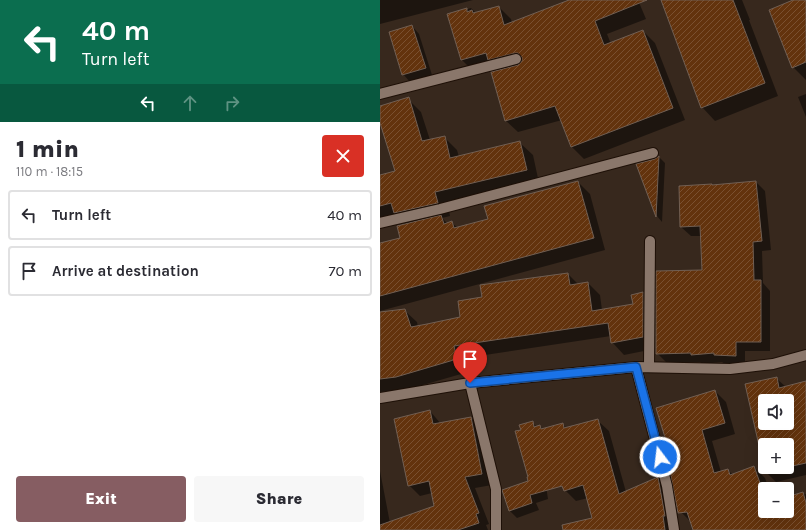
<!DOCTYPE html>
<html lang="en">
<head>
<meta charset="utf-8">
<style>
	body { margin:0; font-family:Karla,sans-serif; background:#f7f7f7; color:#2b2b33; height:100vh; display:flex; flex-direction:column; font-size:15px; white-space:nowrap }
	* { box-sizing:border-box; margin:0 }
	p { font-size:13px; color:#7c7c81 }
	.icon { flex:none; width:22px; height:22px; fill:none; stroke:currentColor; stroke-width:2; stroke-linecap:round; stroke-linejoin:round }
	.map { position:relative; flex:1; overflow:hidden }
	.drawer { display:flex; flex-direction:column; background:#fff; width:380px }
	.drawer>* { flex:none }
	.hud { background:#0b6e4f; color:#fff; overflow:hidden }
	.fabs { position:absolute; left:378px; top:394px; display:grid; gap:8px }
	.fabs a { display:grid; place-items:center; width:36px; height:36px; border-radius:4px; background:#fff; box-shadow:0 4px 16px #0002; font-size:20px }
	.pin { position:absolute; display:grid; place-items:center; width:34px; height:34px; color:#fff; margin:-41px -17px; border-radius:50% 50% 50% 0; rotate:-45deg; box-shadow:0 0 4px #0007 }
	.pin .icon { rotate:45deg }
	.me { position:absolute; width:44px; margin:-22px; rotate:345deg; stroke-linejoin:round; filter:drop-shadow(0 0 3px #0008) }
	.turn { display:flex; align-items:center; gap:14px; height:84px; padding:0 16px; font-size:18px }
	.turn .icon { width:52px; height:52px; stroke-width:2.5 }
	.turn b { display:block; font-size:28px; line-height:34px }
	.lanes { display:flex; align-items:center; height:38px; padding:0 16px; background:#0003; justify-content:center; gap:20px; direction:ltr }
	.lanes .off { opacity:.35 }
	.round { display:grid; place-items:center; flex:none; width:42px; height:42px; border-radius:4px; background:#f7f7f7 }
	.headline { display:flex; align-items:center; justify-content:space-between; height:68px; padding:0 16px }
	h1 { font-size:24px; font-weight:800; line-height:30px }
	.cta { display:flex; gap:8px; margin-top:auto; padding:8px 16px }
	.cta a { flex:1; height:46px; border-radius:4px; background:#865d62; color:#fff; font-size:16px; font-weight:800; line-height:46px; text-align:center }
	.cta a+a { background:#f7f7f7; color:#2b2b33 }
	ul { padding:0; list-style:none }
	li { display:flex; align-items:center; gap:12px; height:50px; margin:0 8px 6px; padding:0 8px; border:2px solid #e1e1e2; border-radius:4px }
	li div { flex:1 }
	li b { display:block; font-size:15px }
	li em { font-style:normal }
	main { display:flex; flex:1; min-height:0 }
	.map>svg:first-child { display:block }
</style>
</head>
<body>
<main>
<section class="drawer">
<div class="hud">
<div class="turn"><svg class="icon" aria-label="left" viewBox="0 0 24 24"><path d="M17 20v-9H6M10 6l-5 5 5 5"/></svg><div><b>40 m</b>Turn left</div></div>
<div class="lanes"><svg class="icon" aria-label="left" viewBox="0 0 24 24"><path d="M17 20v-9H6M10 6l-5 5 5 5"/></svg><svg class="icon off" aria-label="ahead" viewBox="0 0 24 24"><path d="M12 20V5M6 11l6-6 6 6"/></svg><svg class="icon off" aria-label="right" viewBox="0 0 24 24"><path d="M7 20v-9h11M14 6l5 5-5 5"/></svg></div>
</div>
<div class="headline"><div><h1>1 min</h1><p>110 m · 18:15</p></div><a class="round" style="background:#d93025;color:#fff"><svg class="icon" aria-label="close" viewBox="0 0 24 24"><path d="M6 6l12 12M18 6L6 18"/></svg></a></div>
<ul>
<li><svg class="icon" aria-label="left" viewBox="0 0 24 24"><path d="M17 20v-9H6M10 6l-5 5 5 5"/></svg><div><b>Turn left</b></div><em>40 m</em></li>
<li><svg class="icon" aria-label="arrive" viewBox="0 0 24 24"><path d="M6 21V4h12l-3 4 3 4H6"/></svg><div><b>Arrive at destination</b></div><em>70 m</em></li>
</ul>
<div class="cta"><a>Exit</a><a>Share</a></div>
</section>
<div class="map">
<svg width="426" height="530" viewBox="0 0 426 530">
	<defs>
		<pattern id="building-hatch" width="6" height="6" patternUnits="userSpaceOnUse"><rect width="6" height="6" fill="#63330d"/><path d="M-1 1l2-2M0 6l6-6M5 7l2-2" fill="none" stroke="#7a5030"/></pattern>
	</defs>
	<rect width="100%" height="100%" fill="#37281d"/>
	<g fill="#0007" fill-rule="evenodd">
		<polygon points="0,0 93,0 0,24"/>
		<polygon points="192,0 258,0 266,19 227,34 231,44 263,31 275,43 305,120 204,159 192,147 182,120 138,132 125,120 120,71 115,66 94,72 82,60 69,15 91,8 96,13 119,7 131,19 132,23"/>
		<polygon points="282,0 362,0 370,20 369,20 398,96 335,121 322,107"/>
		<polygon points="416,0 426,0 426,80 413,67"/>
		<polygon points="32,26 39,34 52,75 30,82 23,74"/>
		<polygon points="426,94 426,117 418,97"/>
		<polygon points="28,99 41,112 50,140 64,137 77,150 79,157 139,142 153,155 159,183 68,205 70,216 62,218 68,224 72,223 78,228 109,220 198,182 210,194 225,250 0,311 1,313 24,310 37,322 38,327 81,317 103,298 188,274 198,284 208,283 220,295 222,310 254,304 263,293 275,305 274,349 244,355 232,342 231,336 85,358 88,372 29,389 0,392 0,260 22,239 26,225 19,217 0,222 0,176 16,172 0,119 0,107"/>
		<polygon points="279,157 285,163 282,222 277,216 258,165 275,160"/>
		<polygon points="376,182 385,191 391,250 382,251 383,283 390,291 390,351 365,351 365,365 345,364 342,362 322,364 320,362 287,363 277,353 323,271 322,236 311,236 301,227 332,185"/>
		<path d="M 396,378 L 406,387 L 426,382 L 426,475 L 396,482 L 386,472 L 366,385 ZM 385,401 L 407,401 L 407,423 L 385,423 ZM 385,445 L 407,445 L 407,467 L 385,467 Z"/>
		<polygon points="335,391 346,402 355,434 332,441 341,472 348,470 353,475 374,467 385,478 389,489 385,489 385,511 407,511 407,498 426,494 426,530 314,530 311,522 301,512 296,470"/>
		<polygon points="50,411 61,424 91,418 102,429 112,485 95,488 109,524 106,525 108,530 0,530 0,471 10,523 55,507 52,493 40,496 29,485"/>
		<polygon points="217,420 229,431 246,492 278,478 289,489 294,530 195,530 214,518 208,498 196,501 185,490 178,462 142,430 152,422 157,427 160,426 163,429 182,424 187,428"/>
		<polygon points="166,486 168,499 156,503 159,510 137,518 130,511 124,491"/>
	</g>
	<g fill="url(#building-hatch)" stroke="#715f53" fill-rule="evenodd">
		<polygon points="189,0 267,0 215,21 224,45 263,30 293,108 191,147 175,106 125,121 111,72 138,65 142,61 142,57 138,53 135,53 108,60 106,53 81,60 67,14 87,8 87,12 92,10 93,13 119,6 124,25"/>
		<polygon points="281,0 353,0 385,83 321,108"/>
		<polygon points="413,0 426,0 426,62 412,68 389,10"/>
		<polygon points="32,25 46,68 22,75 9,32"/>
		<polygon points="29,97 42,141 65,136 70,158 140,141 147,170 55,192 58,203 14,213 11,203 0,206 0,175 15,171 0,123 0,106"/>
		<polygon points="279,156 276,217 256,164 275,159"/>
		<polygon points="198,181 214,238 0,296 0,243 20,238 17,226 61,215 64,224 72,221 74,228 108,219 104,206"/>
		<polygon points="376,181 382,241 373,242 374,280 381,280 381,342 356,342 356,356 334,355 334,353 311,355 311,353 276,354 276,271 322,270 320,226 300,227 299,186 332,184 332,185"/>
		<polygon points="188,273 190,285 208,282 212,311 253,304 251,295 263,292 263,337 231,343 228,323 74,346 77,359 16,377 0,379 0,312 25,309 31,327 47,324 80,317 78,301 102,297 100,285"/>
		<path d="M 397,377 L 399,388 L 426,381 L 426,463 L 385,472 L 365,384 ZM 385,401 L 407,401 L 407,423 L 385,423 ZM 385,445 L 407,445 L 407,467 L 385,467 Z"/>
		<polygon points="335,390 345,423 322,430 334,473 348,469 350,475 374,466 385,497 385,511 407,511 407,497 423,492 426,503 426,530 313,530 307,512 298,513 290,472 295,470 276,408"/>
		<polygon points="50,410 53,424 91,417 102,474 85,477 99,513 96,514 99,523 78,530 0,530 0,525 54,506 49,481 28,486 14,419"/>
		<polygon points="218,419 239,494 278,477 285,516 283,516 285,530 183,530 182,525 212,518 203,485 184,491 182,486 150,495 152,503 129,511 122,490 148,481 147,477 148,477 135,431 141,430 139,425 153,421 154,427 160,425 161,429 183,423 184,428"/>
	</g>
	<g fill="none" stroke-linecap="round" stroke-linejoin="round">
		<defs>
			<g id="minor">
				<polyline points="0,94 136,59"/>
				<polyline points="0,223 60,209 273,153"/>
				<polyline points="256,367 287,486 294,530"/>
				<polyline points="269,367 270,241"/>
				<polyline points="90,383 116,489 116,530"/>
				<polyline points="0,398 90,383 256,367 350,369 393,364 426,355"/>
			</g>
		</defs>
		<use href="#minor" stroke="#1e1007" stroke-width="12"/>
		<use href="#minor" stroke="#8a776b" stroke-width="10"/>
	</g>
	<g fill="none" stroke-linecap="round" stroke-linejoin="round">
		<defs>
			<polyline id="route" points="90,383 256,367 280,457"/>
		</defs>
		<use href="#route" stroke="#114b97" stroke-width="10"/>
		<use href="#route" stroke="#1a73e8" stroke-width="7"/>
	</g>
</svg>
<div class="fabs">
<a><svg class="icon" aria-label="sound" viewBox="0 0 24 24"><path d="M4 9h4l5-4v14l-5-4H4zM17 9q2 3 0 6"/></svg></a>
<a>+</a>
<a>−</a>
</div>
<div class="pin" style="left:90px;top:383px;background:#d93025"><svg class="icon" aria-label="arrive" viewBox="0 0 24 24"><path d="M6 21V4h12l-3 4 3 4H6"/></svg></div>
<svg class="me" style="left:280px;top:457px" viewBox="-20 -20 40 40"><circle r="17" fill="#1a73e8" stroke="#fff" stroke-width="3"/><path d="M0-11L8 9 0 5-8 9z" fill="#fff"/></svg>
</div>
</main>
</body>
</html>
